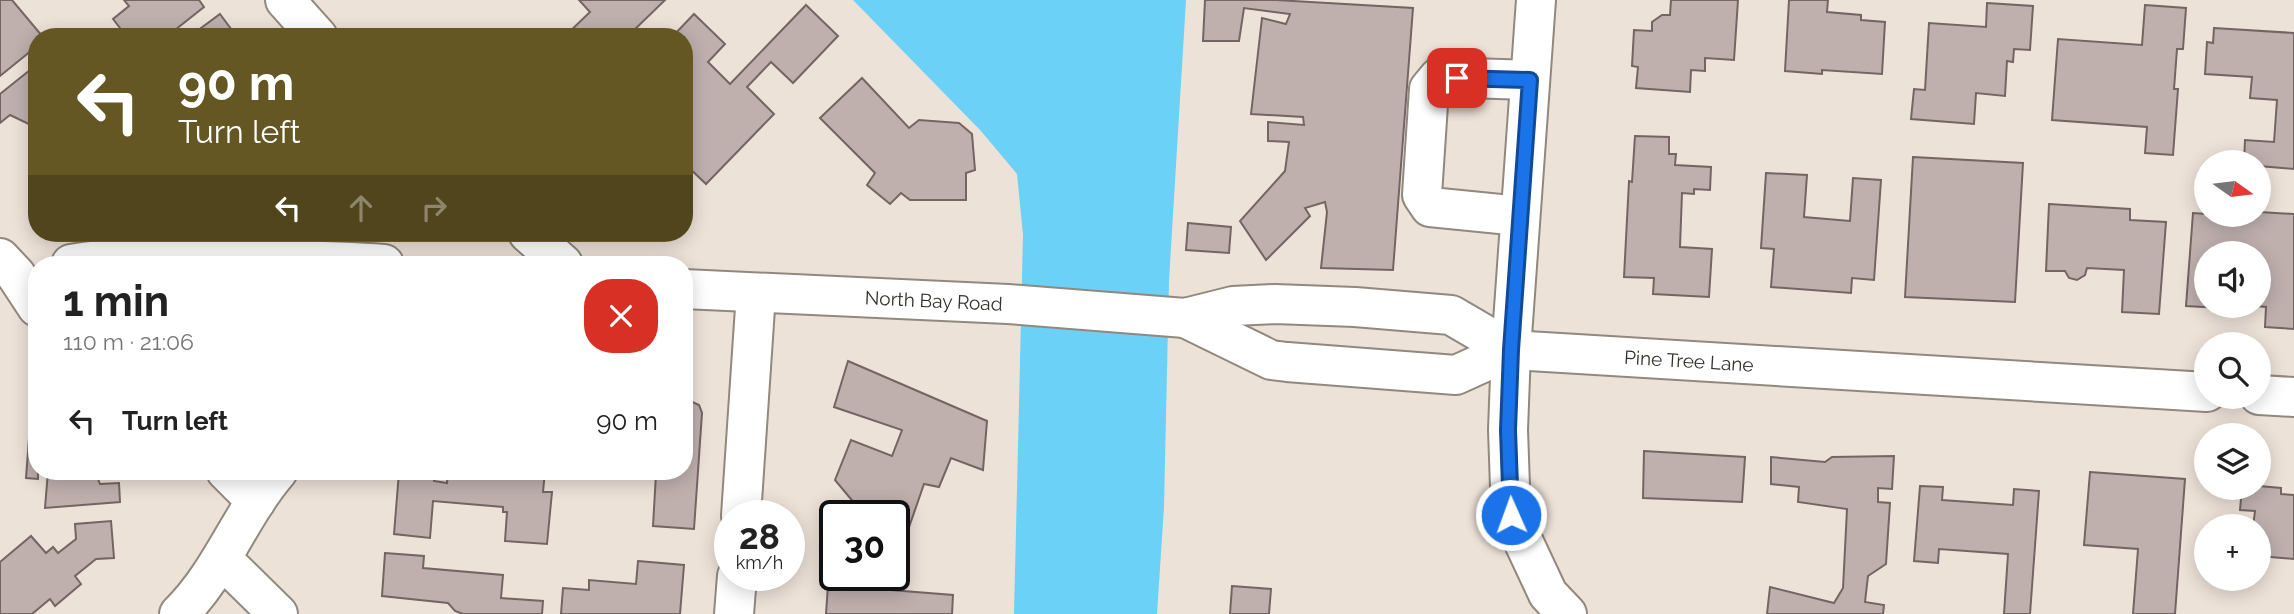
<!DOCTYPE html>
<html lang="en">
<head>
<meta charset="utf-8">
<style>
	body { margin:0; font-family:Raleway,sans-serif; background:#f2f2f2; color:#222; height:100vh; display:flex; flex-direction:column; font-size:26px; white-space:nowrap }
	* { box-sizing:border-box; margin:0 }
	p { font-size:23px; color:#767676 }
	.icon { flex:none; width:38px; height:38px; fill:none; stroke:currentColor; stroke-width:2; stroke-linecap:round; stroke-linejoin:round }
	.map { position:relative; flex:1; overflow:hidden }
	.details { position:absolute; left:28px; top:256px; width:665px; height:224px; display:flex; flex-direction:column; background:#fff; border-radius:28px; box-shadow:0 4px 18px #0003 }
	.details>* { flex:none }
	.guide { position:absolute; left:28px; top:28px; width:665px; height:214px; border-radius:28px; box-shadow:0 4px 18px #0003; background:#645724; color:#fff; overflow:hidden }
	.needle { width:46px; rotate:104deg }
	.buttons { position:absolute; left:2194px; top:150px; display:grid; gap:14px }
	.buttons a { display:grid; place-items:center; width:77px; height:77px; border-radius:50%; background:#fff; box-shadow:0 4px 18px #0003; font-size:35px }
	.speed { position:absolute; left:714px; top:500px; display:flex; gap:14px; font-size:35px; font-weight:700; text-align:center }
	.speed>* { display:grid; place-content:center; width:91px; height:91px; border-radius:50%; background:#fff; box-shadow:0 4px 18px #0003; line-height:1 }
	.speed small { font-size:18px; font-weight:400 }
	.speed .limit { border:4px solid #111; border-radius:10px; background:#fff; color:#111 }
	.pin { position:absolute; display:grid; place-items:center; width:60px; height:60px; color:#fff; margin:-30px; border-radius:14px; box-shadow:0 4px 10px #0006 }
	.me { position:absolute; width:77px; margin:-38px; rotate:358deg; stroke-linejoin:round; filter:drop-shadow(0 0 5px #0008) }
	.turn { display:flex; align-items:center; gap:24px; height:147px; padding:0 35px; font-size:32px }
	.turn .icon { width:91px; height:91px; stroke-width:2.5 }
	.turn b { display:block; font-size:49px; line-height:60px }
	.lanes { display:flex; align-items:center; height:66px; padding:0 35px; background:#0003; justify-content:center; gap:35px; direction:ltr }
	.lanes .off { opacity:.35 }
	.round { display:grid; place-items:center; flex:none; width:74px; height:74px; border-radius:28px; background:#f2f2f2 }
	.overview { display:flex; align-items:center; justify-content:space-between; height:119px; padding:0 35px }
	h1 { font-size:42px; font-weight:700; line-height:52px }
	ul { padding:0; list-style:none }
	li { display:flex; align-items:center; gap:21px; height:91px; padding:0 35px }
	li div { flex:1 }
	li b { display:block; font-size:26px }
	li em { font-style:normal }
	.map>svg:first-child { display:block }
</style>
</head>
<body>
<div class="map">
<svg width="2294" height="614" viewBox="0 0 2294 614">
	<rect width="100%" height="100%" fill="#ede2d8"/>
	<polygon fill="#6cd1f6" points="853,0 1186,0 1169,281 1164,507 1157,614 1014,614 1023,235 1017,174 981,131"/>
	<g fill="#bfb0ae" stroke="#746564" stroke-width="2">
		<polygon points="0,0 12,0 43,37 37,37 37,46 0,76"/>
		<polygon points="124,0 199,0 204,7 166,37 127,37 113,19 129,6"/>
		<polygon points="579,0 665,0 627,37 564,37 590,12"/>
		<polygon points="1205,0 1276,0 1413,8 1393,270 1321,268 1327,212 1325,202 1305,208 1310,216 1266,260 1240,221 1285,171 1289,142 1268,141 1268,122 1304,125 1303,117 1251,114 1262,18 1286,24 1290,14 1244,8 1239,41 1203,41"/>
		<polygon points="1671,0 1738,0 1734,60 1705,58 1705,71 1691,70 1690,92 1636,88 1638,67 1632,66 1634,30 1652,31 1652,22 1662,15 1670,15"/>
		<polygon points="1789,0 1828,0 1827,12 1861,15 1861,20 1885,22 1882,74 1822,70 1822,74 1785,71"/>
		<polygon points="1987,3 2033,6 2030,50 2014,49 2013,62 2007,61 2005,96 1976,93 1974,124 1911,119 1914,89 1925,90 1929,23 1986,27"/>
		<polygon points="806,5 838,36 793,83 771,62 747,87 774,114 706,184 684,163 684,37 672,37 694,14 725,44 708,62 730,84"/>
		<polygon points="2145,5 2186,8 2183,49 2177,49 2174,89 2178,89 2173,155 2145,153 2147,127 2052,120 2058,39 2142,45"/>
		<polygon points="220,14 237,37 189,37"/>
		<polygon points="2214,28 2294,33 2294,169 2259,166 2259,163 2244,163 2245,140 2274,142 2277,100 2250,98 2252,77 2205,74 2207,42 2213,43"/>
		<polygon points="35,66 37,128 10,115 0,123 0,94"/>
		<polygon points="862,78 909,128 919,120 959,123 972,134 975,170 966,173 966,200 910,200 901,193 890,204 867,185 875,173 820,118"/>
		<polygon points="1635,136 1669,137 1669,154 1676,154 1675,165 1711,167 1710,190 1694,189 1694,194 1682,193 1680,247 1712,249 1709,297 1653,294 1654,278 1624,277 1629,181 1632,182"/>
		<polygon points="1913,157 2023,163 2015,302 1905,297"/>
		<polygon points="1766,173 1807,175 1804,217 1850,221 1853,178 1881,180 1874,280 1852,278 1851,293 1771,287 1774,249 1761,248"/>
		<polygon points="2049,204 2130,209 2130,220 2166,222 2159,314 2122,312 2124,270 2087,268 2085,275 2077,280 2069,278 2065,271 2046,271"/>
		<polygon points="2259,212 2294,214 2294,329 2265,327 2266,307 2255,306 2259,306 2259,254 2207,254 2207,306 2221,306 2221,308 2186,306 2193,213 2250,217 2250,215 2259,215"/>
		<polygon points="1188,223 1231,227 1229,253 1186,250"/>
		<polygon points="848,361 987,421 983,470 951,458 939,487 924,484 907,533 894,527 894,516 873,516 860,510 835,480 851,440 892,456 902,430 834,407"/>
		<polygon points="688,400 699,405 702,413 694,529 653,526 656,474 643,473 643,471 684,471 684,401"/>
		<polygon points="30,425 37,426 38,479 26,478"/>
		<polygon points="1644,451 1745,457 1742,502 1643,498"/>
		<polygon points="1894,456 1892,489 1878,488 1878,502 1890,503 1886,564 1868,576 1865,602 1884,605 1883,614 1767,614 1770,587 1834,603 1843,588 1847,509 1798,502 1799,487 1771,484 1771,457 1825,462 1832,457"/>
		<polygon points="48,471 95,471 100,484 119,483 120,502 45,508"/>
		<polygon points="448,471 545,471 543,492 552,492 547,544 505,541 507,512 503,512 503,507 433,501 430,538 394,534 399,472 435,475 434,481 447,483"/>
		<polygon points="2090,472 2185,479 2175,614 2133,614 2138,549 2084,545"/>
		<polygon points="1920,486 1943,487 1942,500 2013,505 2014,489 2039,491 2030,614 2004,614 2008,554 1939,549 1938,563 1914,561"/>
		<polygon points="2259,486 2281,488 2281,494 2294,495 2294,559 2259,556 2259,527 2253,527 2255,511 2240,510 2242,488"/>
		<polygon points="111,521 114,558 96,559 75,576 81,584 55,606 50,599 32,614 0,614 0,562 31,536 46,553 53,547 58,553 76,539 75,524"/>
		<polygon points="385,553 424,556 423,568 503,575 501,598 543,601 542,614 463,614 455,611 448,603 382,596"/>
		<polygon points="638,561 684,565 680,614 561,614 563,588 589,590 589,580 636,584"/>
		<polygon points="828,585 953,595 952,614 826,614"/>
		<polygon points="1232,586 1271,589 1269,614 1230,614"/>
	</g>
	<g fill="none" stroke-linecap="round" stroke-linejoin="round">
		<defs>
			<g id="minor">
				<polyline points="285,0 318,37"/>
				<polyline points="1536,0 1511,350 1508,430 1511,515 1548,594 1567,614"/>
				<polyline points="1520,216 1430,207 1422,195 1429,89 1439,77 1530,80"/>
				<polyline points="528,233 563,264"/>
				<polyline points="0,258 16,275 37,307"/>
				<path d="M 71,264 C 119,255 168,257 217,258 C 272,260 328,260 384,264"/>
				<path id="s1" d="M 684,289 L 1008,304 L 1185,318 L 1233,306 L 1275,304 L 1355,307 L 1451,315 L 1511,350"/>
				<path id="s2" d="M 1185,318 L 1271,360 L 1287,362 L 1456,375 L 1511,350 L 2207,392"/>
				<polyline points="2259,395 2294,397"/>
				<polyline points="226,471 256,501"/>
				<polyline points="741,516 756,293"/>
				<polyline points="222,559 278,614"/>
				<path d="M 179,614 C 221,573 240,515 278,471"/>
				<polyline points="734,614 737,576"/>
			</g>
		</defs>
		<use href="#minor" stroke="#91887e" stroke-width="42"/>
		<use href="#minor" stroke="#fff" stroke-width="38"/>
	</g>
	<g fill="none" stroke-linecap="round" stroke-linejoin="round">
		<defs>
			<polyline id="route" points="1457,78 1530,80 1511,350 1508,430 1511,515"/>
		</defs>
		<use href="#route" stroke="#114b97" stroke-width="18"/>
		<use href="#route" stroke="#1a73e8" stroke-width="12"/>
	</g>
	<g text-anchor="middle" stroke-width="7" stroke-linejoin="round" paint-order="stroke">
		<g font-size="19" fill="#35312d" stroke="#fff">
			<text dy="7" stroke="none"><textPath href="#s1" startOffset="250">North Bay Road</textPath></text>
			<text dy="7" stroke="none"><textPath href="#s2" startOffset="520">Pine Tree Lane</textPath></text>
		</g>
	</g>
</svg>
<div class="buttons">
<a><svg class="needle" viewBox="-14 -14 28 28"><path d="M0-13l5 13h-10z" fill="#e53935"/><path d="M0 13l5-13h-10z" fill="#767676"/></svg></a>
<a><svg class="icon" aria-label="sound" viewBox="0 0 24 24"><path d="M4 9h4l5-4v14l-5-4H4zM17 9q2 3 0 6"/></svg></a>
<a><svg class="icon" aria-label="search" viewBox="0 0 24 24"><circle cx="10" cy="10" r="6"/><path d="M15 15l6 6"/></svg></a>
<a><svg class="icon" aria-label="layers" viewBox="0 0 24 24"><path d="M12 4l9 5-9 5-9-5zM3 14l9 5 9-5"/></svg></a>
<a>+</a>
</div>
<div class="speed"><div>28<small>km/h</small></div><div class="limit">30</div></div>
<div class="pin" style="left:1457px;top:78px;background:#d93025"><svg class="icon" aria-label="arrive" viewBox="0 0 24 24"><path d="M6 21V4h12l-3 4 3 4H6"/></svg></div>
<svg class="me" style="left:1511px;top:515px" viewBox="-20 -20 40 40"><circle r="17" fill="#1a73e8" stroke="#fff" stroke-width="3"/><path d="M0-11L8 9 0 5-8 9z" fill="#fff"/></svg>
<div class="guide">
<div class="turn"><svg class="icon" aria-label="left" viewBox="0 0 24 24"><path d="M17 20v-9H6M10 6l-5 5 5 5"/></svg><div><b>90 m</b>Turn left</div></div>
<div class="lanes"><svg class="icon" aria-label="left" viewBox="0 0 24 24"><path d="M17 20v-9H6M10 6l-5 5 5 5"/></svg><svg class="icon off" aria-label="ahead" viewBox="0 0 24 24"><path d="M12 20V5M6 11l6-6 6 6"/></svg><svg class="icon off" aria-label="right" viewBox="0 0 24 24"><path d="M7 20v-9h11M14 6l5 5-5 5"/></svg></div>
</div>
<section class="details">
<div class="overview"><div><h1>1 min</h1><p>110 m · 21:06</p></div><a class="round" style="background:#d93025;color:#fff"><svg class="icon" aria-label="close" viewBox="0 0 24 24"><path d="M6 6l12 12M18 6L6 18"/></svg></a></div>
<ul>
<li><svg class="icon" aria-label="left" viewBox="0 0 24 24"><path d="M17 20v-9H6M10 6l-5 5 5 5"/></svg><div><b>Turn left</b></div><em>90 m</em></li>
</ul>
</section>
</div>
</body>
</html>
